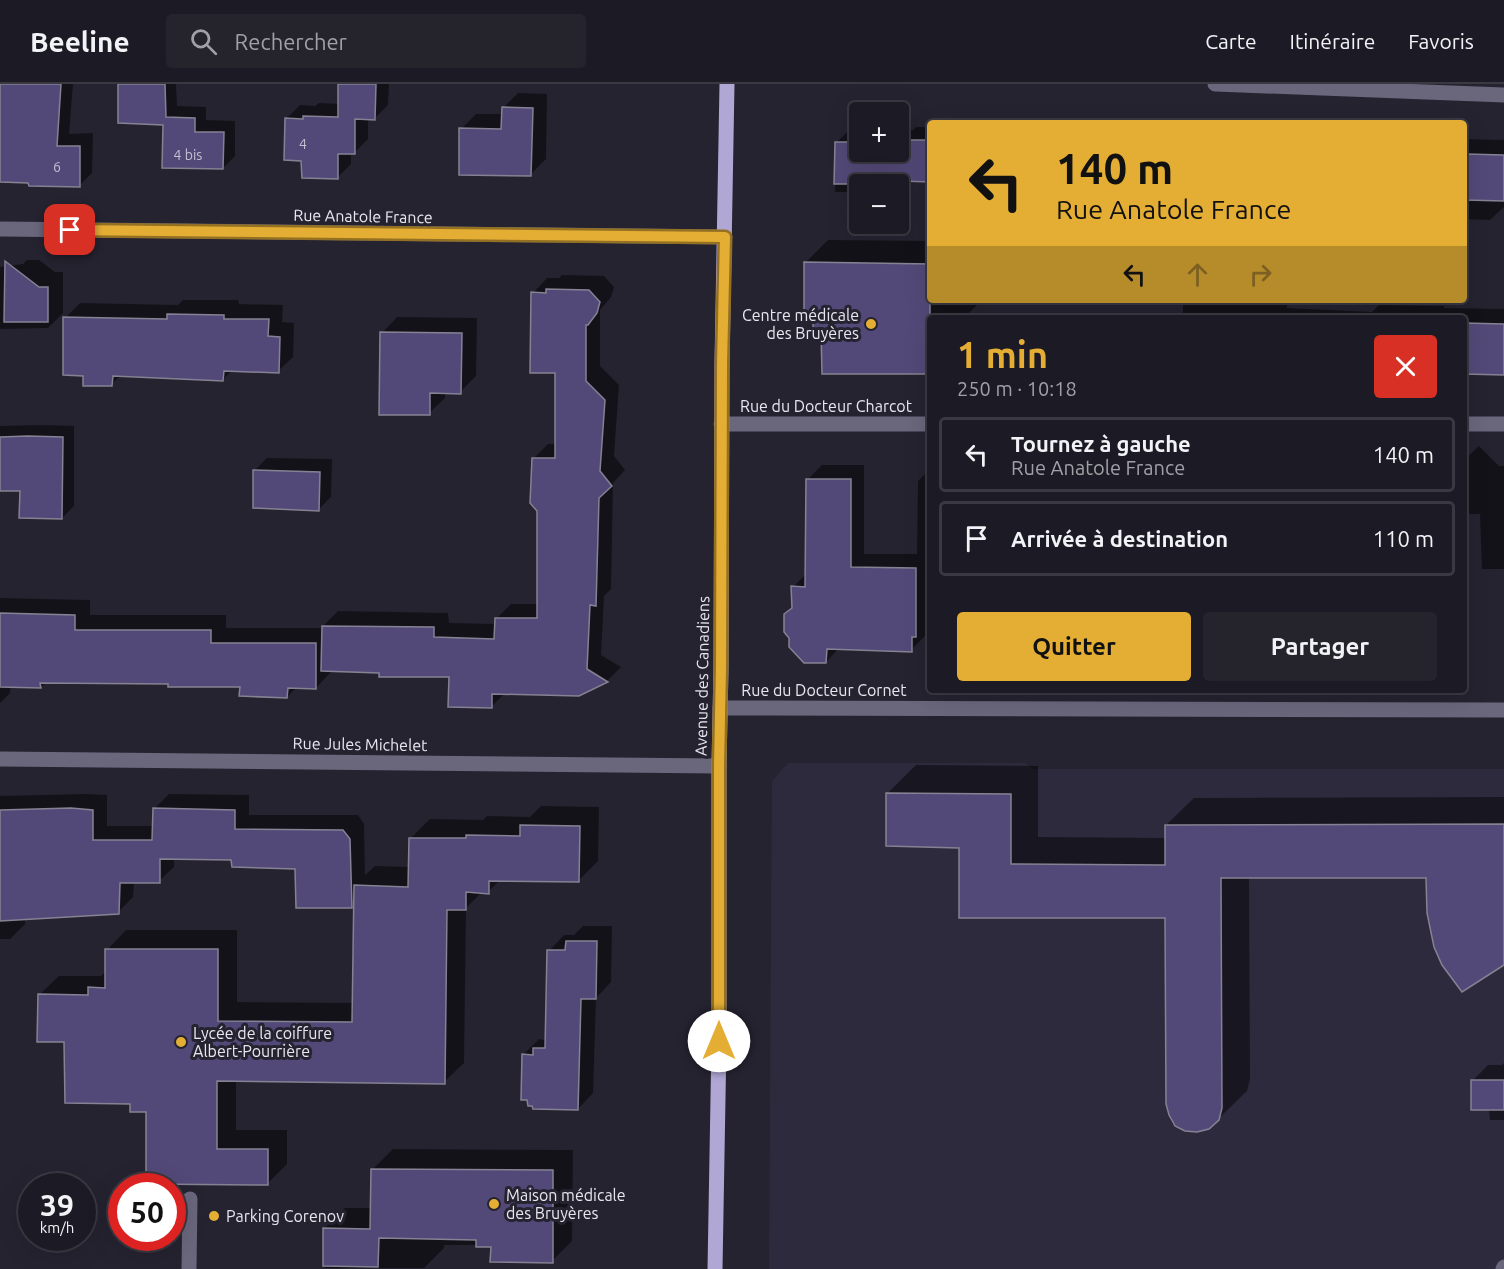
<!DOCTYPE html>
<html lang="fr">
<head>
<meta charset="utf-8">
<style>
	body { margin:0; font-family:Ubuntu,sans-serif; background:#25232c; color:#f1f3f6; height:100vh; display:flex; flex-direction:column; font-size:22px; white-space:nowrap }
	* { box-sizing:border-box; margin:0 }
	p { font-size:20px; color:#a0a1a6 }
	.icon { flex:none; width:33px; height:33px; fill:none; stroke:currentColor; stroke-width:2; stroke-linecap:round; stroke-linejoin:round }
	.map { position:relative; flex:1; overflow:hidden }
	.details { position:absolute; left:927px; top:231px; width:540px; height:378px; display:flex; flex-direction:column; background:#1c1a24; border-radius:6px; box-shadow:0 6px 24px #0002,0 0 0 2px #3a3841 }
	.details>* { flex:none }
	.hud { position:absolute; left:927px; top:36px; width:540px; height:183px; border-radius:6px; box-shadow:0 6px 24px #0002,0 0 0 2px #3a3841; background:#e4ae35; color:#111; overflow:hidden }
	.buttons { position:absolute; left:849px; top:18px; display:grid; gap:12px }
	.buttons a { display:grid; place-items:center; width:60px; height:60px; border-radius:6px; background:#1c1a24; box-shadow:0 6px 24px #0002,0 0 0 2px #3a3841; font-size:30px }
	.speed { position:absolute; left:18px; top:1089px; display:flex; gap:12px; font-size:30px; font-weight:700; text-align:center }
	.speed>* { display:grid; place-content:center; width:78px; height:78px; border-radius:50%; background:#1c1a24; box-shadow:0 6px 24px #0002,0 0 0 2px #3a3841; line-height:1 }
	.speed small { font-size:15px; font-weight:400 }
	.speed .limit { border:9px solid #d22; background:#fff; color:#111 }
	.pin { position:absolute; display:grid; place-items:center; width:51px; height:51px; color:#fff; margin:-26px; border-radius:12px; box-shadow:0 3px 9px #0006 }
	.me { position:absolute; width:66px; margin:-33px; rotate:0deg; stroke-linejoin:round; filter:drop-shadow(0 0 4px #0008) }
	.turn { display:flex; align-items:center; gap:21px; height:126px; padding:0 30px; font-size:27px }
	.turn .icon { width:78px; height:78px; stroke-width:2.5 }
	.turn b { display:block; font-size:42px; line-height:51px }
	.lanes { display:flex; align-items:center; height:57px; padding:0 30px; background:#0003; justify-content:center; gap:30px; direction:ltr }
	.lanes .off { opacity:.35 }
	.round { display:grid; place-items:center; flex:none; width:63px; height:63px; border-radius:6px; background:#25232c }
	.overview { display:flex; align-items:center; justify-content:space-between; height:102px; padding:0 30px }
	h1 { font-size:36px; font-weight:700; line-height:45px; color:#e4ae35 }
	.cta { display:flex; gap:12px; margin-top:auto; padding:12px 30px }
	.cta a { flex:1; height:69px; border-radius:6px; background:#e4ae35; color:#111; font-size:24px; font-weight:700; line-height:69px; text-align:center }
	.cta a+a { background:#25232c; color:#f1f3f6 }
	ul { padding:0; list-style:none }
	li { display:flex; align-items:center; gap:18px; height:75px; margin:0 12px 9px; padding:0 18px; border:3px solid #3a3841; border-radius:6px }
	li div { flex:1 }
	li b { display:block; font-size:22px }
	li em { font-style:normal }
	header { display:flex; align-items:center; gap:36px; box-sizing:border-box; height:84px; padding:0 30px; background:#1c1a24; border-bottom:2px solid #3a3841 }
	header strong { font-size:28px }
	nav { display:flex; gap:33px; margin-inline-start:auto; font-size:21px }
	.search { width:420px; height:54px; background:#25232c; display:flex; align-items:center; gap:15px; box-sizing:border-box; padding:0 21px; border-radius:6px; color:#a0a1a6; font-size:22px }
	.map>svg:first-child { display:block }
</style>
</head>
<body>
<header>
<strong>Beeline</strong>
<div class="search"><svg class="icon" aria-label="search" viewBox="0 0 24 24"><circle cx="10" cy="10" r="6"/><path d="M15 15l6 6"/></svg>Rechercher</div>
<nav><a>Carte</a><a>Itinéraire</a><a>Favoris</a></nav>
</header>
<div class="map">
<svg width="1504" height="1185" viewBox="0 0 1504 1185">
	<rect width="100%" height="100%" fill="#252330"/>
	<polygon fill="#2e2a3d" points="788,679 1025,679 1033,685 1504,685 1504,1185 769,1185 772,697"/>
	<g fill="#0007">
		<polygon points="0,0 73,0 69,50 93,49 92,89 79,102 30,97 0,97"/>
		<polygon points="120,0 176,0 177,22 206,23 206,36 235,37 235,72 223,84 165,39"/>
		<polygon points="340,0 389,0 388,21 375,34 368,34 368,55 354,69 351,69 351,80 337,94 303,75 286,35 300,21 315,22 319,19 340,20"/>
		<polygon points="518,9 547,10 546,75 531,90 461,45 476,30 503,30 503,24"/>
		<polygon points="943,37 987,39 941,39"/>
		<polygon points="916,43 930,43 930,97 884,95 879,100 860,100 860,108 835,108 837,58 850,45 860,45 860,68 898,68 898,46 913,46"/>
		<polygon points="1464,55 1504,56 1504,123 1490,136 1464,135"/>
		<polygon points="828,156 930,157 930,216 982,216 966,232 966,234 930,234 930,289 823,245 814,227 805,179"/>
		<polygon points="27,176 39,176 55,188 63,188 63,229 48,244 0,245 0,183 23,180"/>
		<polygon points="562,191 604,192 614,203 611,213 600,226 600,282 619,301 614,372 625,386 613,399 611,505 604,512 601,571 621,583 607,597 579,611 505,609 491,623 451,592 380,587 331,586 331,588 316,604 297,603 287,613 241,602 169,599 47,598 40,604 10,604 10,609 0,619 0,514 90,516 90,531 226,531 226,544 323,544 323,542 338,527 448,529 449,539 496,540 496,535 511,520 538,520 539,426 533,375 548,360 556,360 556,288 533,209 547,194 559,194"/>
		<polygon points="183,216 238,216 239,220 283,221 282,238 294,239 293,273 278,287 232,286 223,296 121,291 112,300 84,290 65,234 80,219 178,221"/>
		<polygon points="1183,216 1287,216 1287,224 1372,228 1379,221 1444,222 1444,224 1504,225 1504,290 1464,289 1464,234 1183,234"/>
		<polygon points="397,233 477,234 476,292 460,308 445,308 445,314 429,329 382,249"/>
		<polygon points="41,341 74,342 74,422 62,434 22,405 0,405 0,342"/>
		<polygon points="1479,362 1499,382 1504,382 1504,485 1482,485 1480,430 1464,430 1464,376"/>
		<polygon points="267,374 332,375 331,413 318,426 254,387"/>
		<polygon points="930,376 930,516 929,537 926,541 925,552 911,566 839,564 826,578 793,523 793,503 807,489 808,395 822,381 864,381 864,470 917,470 918,397 930,385"/>
		<polygon points="1464,494 1467,494 1467,538 1464,541"/>
		<polygon points="916,681 1038,682 1038,753 1166,754 1166,741 1194,714 1504,713 1504,879 1428,792 1249,792 1250,995 1247,1007 1218,1035 1167,833 961,832 960,762 888,709"/>
		<polygon points="87,710 107,711 107,742 154,742 154,725 169,710 249,711 249,731 358,731 364,740 365,791 375,782 410,783 410,755 430,735 483,736 487,732 530,733 541,722 599,723 598,777 579,796 501,795 488,808 482,808 466,824 464,979 444,998 236,996 236,1046 287,1046 287,1080 267,1100 132,1018 66,956 39,911 59,892 101,892 106,887 107,866 126,846 237,846 237,918 354,919 355,819 351,823 297,783 232,774 174,773 174,783 159,797 134,797 133,813 118,828 25,834 25,840 10,855 0,855 0,712"/>
		<polygon points="583,842 612,842 611,898 596,914 593,1009 578,1025 523,971 539,955 544,956 547,953 549,867 564,851 574,851"/>
		<polygon points="1504,979 1504,1036 1490,1036 1489,1025 1473,996 1488,981 1502,981"/>
		<polygon points="393,1065 573,1066 572,1157 552,1177 492,1161 444,1161 444,1164 424,1184 325,1184 325,1144 345,1124 372,1124 372,1086"/>
	</g>
	<g fill="#534978" stroke="#858293" stroke-width="1.5">
		<polygon points="0,0 61,0 57,62 80,62 80,103 29,102 28,99 0,98"/>
		<polygon points="118,0 165,0 166,33 195,34 195,48 224,48 223,85 162,84 163,41 118,39"/>
		<polygon points="338,0 376,0 375,36 355,35 355,70 338,70 338,95 302,94 301,77 284,76 285,34 303,35 303,32 338,33"/>
		<polygon points="502,23 533,24 531,92 459,91 459,44 501,45"/>
		<polygon points="901,56 930,56 930,98 872,96 872,100 834,100 835,58 860,58 860,68 898,68 898,59 901,59"/>
		<polygon points="1466,70 1504,71 1504,117 1465,116"/>
		<polygon points="5,177 39,203 48,203 48,238 4,238"/>
		<polygon points="804,178 930,180 930,290 822,290 821,247 813,247 813,229 804,228"/>
		<polygon points="546,205 589,206 600,218 597,229 588,241 586,241 586,297 605,316 600,387 612,402 599,414 596,522 590,521 587,585 608,598 579,612 492,610 492,624 448,623 449,593 379,593 379,589 321,587 322,542 434,543 434,553 494,555 495,534 537,534 537,427 530,419 532,374 555,374 555,289 530,289 531,208 546,209"/>
		<polygon points="167,230 224,231 224,235 269,235 268,252 280,253 279,289 224,287 223,297 113,292 112,302 83,302 83,292 63,291 63,233 167,235"/>
		<polygon points="1464,239 1504,240 1504,291 1464,290"/>
		<polygon points="380,248 462,249 461,310 430,309 430,331 379,331"/>
		<polygon points="28,352 63,353 62,435 19,434 20,407 0,407 0,353"/>
		<polygon points="253,386 320,388 319,427 253,424"/>
		<polygon points="806,395 851,395 851,483 916,484 916,553 912,553 912,568 827,565 826,579 804,579 789,563 789,554 784,548 784,530 792,524 791,502 805,503"/>
		<polygon points="0,529 75,531 75,546 211,546 211,559 316,559 316,605 288,604 287,614 239,612 240,603 168,603 168,600 40,599 41,604 0,603"/>
		<polygon points="886,709 1011,710 1011,780 1165,781 1165,741 1504,740 1504,881 1462,908 1442,881 1434,863 1427,829 1426,794 1221,794 1222,1024 1219,1036 1209,1045 1197,1048 1185,1047 1175,1042 1173,1038 1169,1031 1166,1020 1165,834 959,834 959,764 886,762"/>
		<polygon points="71,724 93,726 93,756 152,756 153,724 235,726 235,745 343,746 350,755 352,824 296,824 295,785 232,783 231,776 160,775 160,799 120,799 119,830 0,837 0,726"/>
		<polygon points="520,741 580,742 579,798 489,797 489,810 466,808 466,826 447,826 445,1000 217,997 217,1065 268,1065 268,1101 146,1100 146,1028 130,1028 130,1020 65,1019 64,958 37,958 38,910 88,911 88,903 105,904 105,865 218,865 218,937 352,938 354,801 408,803 409,754 466,754 466,751 520,752"/>
		<polygon points="566,857 597,857 596,915 581,915 578,1026 533,1025 532,1022 528,1022 527,1016 521,1016 522,970 533,971 533,964 545,964 547,866 565,866"/>
		<rect x="1471" y="996" width="33" height="30"/>
		<polygon points="371,1085 553,1086 553,1179 490,1178 491,1163 476,1163 476,1156 379,1154 378,1183 323,1182 323,1144 370,1145"/>
	</g>
	<g fill="none" stroke-linecap="round" stroke-linejoin="round">
		<g stroke="#6a667c" stroke-width="15">
			<polyline points="1215,0 1504,11"/>
			<polyline points="0,145 725,153"/>
			<polyline points="721,340 930,340"/>
			<polyline points="1464,340 1504,340"/>
			<polyline points="720,624 1504,626"/>
			<polyline points="0,675 719,682"/>
			<polyline points="189,1185 190,1115"/>
			<polyline points="1503,1185 1504,1183"/>
		</g>
		<polyline stroke="#b0a7d5" stroke-width="15" points="715,1185 719,957 719,682 721,584 722,280 727,0"/>
	</g>
	<g fill="none" stroke-linecap="round" stroke-linejoin="round">
		<defs>
			<polyline id="route" points="70,146 725,153 722,280 721,584 719,682 719,957"/>
		</defs>
		<use href="#route" stroke="#947122" stroke-width="15"/>
		<use href="#route" stroke="#e4ae35" stroke-width="10"/>
	</g>
	<g fill="#e4ae35" stroke="#252330" stroke-width="2">
		<circle cx="871" cy="240" r="6"/>
		<circle cx="181" cy="958" r="6"/>
		<circle cx="494" cy="1120" r="6"/>
		<circle cx="214" cy="1132" r="6"/>
	</g>
	<g text-anchor="middle" stroke-width="6" stroke-linejoin="round" paint-order="stroke">
		<g font-size="14" fill="#c3c0d2">
			<text x="303" y="65">4</text>
			<text x="188" y="76">4 bis</text>
			<text x="57" y="88">6</text>
		</g>
		<g font-size="16" fill="#e8e7f0" stroke="#252330">
			<text transform="translate(363 132) rotate(1)" y="6">Rue Anatole France</text>
			<text x="826" y="328">Rue du Docteur Charcot</text>
			<text transform="translate(702 592) rotate(-89)" y="6">Avenue des Canadiens</text>
			<text x="824" y="612">Rue du Docteur Cornet</text>
			<text transform="translate(360 660) rotate(1)" y="6">Rue Jules Michelet</text>
		</g>
		<g font-size="16" fill="#e8e7f0" stroke="#252330" text-anchor="start">
			<text x="859" y="237" text-anchor="end">Centre médicale<tspan x="859" dy="18">des Bruyères</tspan></text>
			<text x="193" y="955">Lycée de la coiffure<tspan x="193" dy="18">Albert-Pourrière</tspan></text>
			<text x="506" y="1117">Maison médicale<tspan x="506" dy="18">des Bruyères</tspan></text>
			<text x="226" y="1138">Parking Corenov</text>
		</g>
	</g>
</svg>
<div class="buttons">
<a>+</a>
<a>−</a>
</div>
<div class="speed"><div>39<small>km/h</small></div><div class="limit">50</div></div>
<div class="pin" style="left:70px;top:146px;background:#d93025"><svg class="icon" aria-label="arrive" viewBox="0 0 24 24"><path d="M6 21V4h12l-3 4 3 4H6"/></svg></div>
<svg class="me" style="left:719px;top:957px" viewBox="-20 -20 40 40"><circle r="19" fill="#fff"/><path d="M0-13L10 11 0 6-10 11z" fill="#e4ae35"/></svg>
<div class="hud">
<div class="turn"><svg class="icon" aria-label="left" viewBox="0 0 24 24"><path d="M17 20v-9H6M10 6l-5 5 5 5"/></svg><div><b>140 m</b>Rue Anatole France</div></div>
<div class="lanes"><svg class="icon" aria-label="left" viewBox="0 0 24 24"><path d="M17 20v-9H6M10 6l-5 5 5 5"/></svg><svg class="icon off" aria-label="ahead" viewBox="0 0 24 24"><path d="M12 20V5M6 11l6-6 6 6"/></svg><svg class="icon off" aria-label="right" viewBox="0 0 24 24"><path d="M7 20v-9h11M14 6l5 5-5 5"/></svg></div>
</div>
<section class="details">
<div class="overview"><div><h1>1 min</h1><p>250 m · 10:18</p></div><a class="round" style="background:#d93025;color:#fff"><svg class="icon" aria-label="close" viewBox="0 0 24 24"><path d="M6 6l12 12M18 6L6 18"/></svg></a></div>
<ul>
<li><svg class="icon" aria-label="left" viewBox="0 0 24 24"><path d="M17 20v-9H6M10 6l-5 5 5 5"/></svg><div><b>Tournez à gauche</b><p>Rue Anatole France</p></div><em>140 m</em></li>
<li><svg class="icon" aria-label="arrive" viewBox="0 0 24 24"><path d="M6 21V4h12l-3 4 3 4H6"/></svg><div><b>Arrivée à destination</b></div><em>110 m</em></li>
</ul>
<div class="cta"><a>Quitter</a><a>Partager</a></div>
</section>
</div>
</body>
</html>
